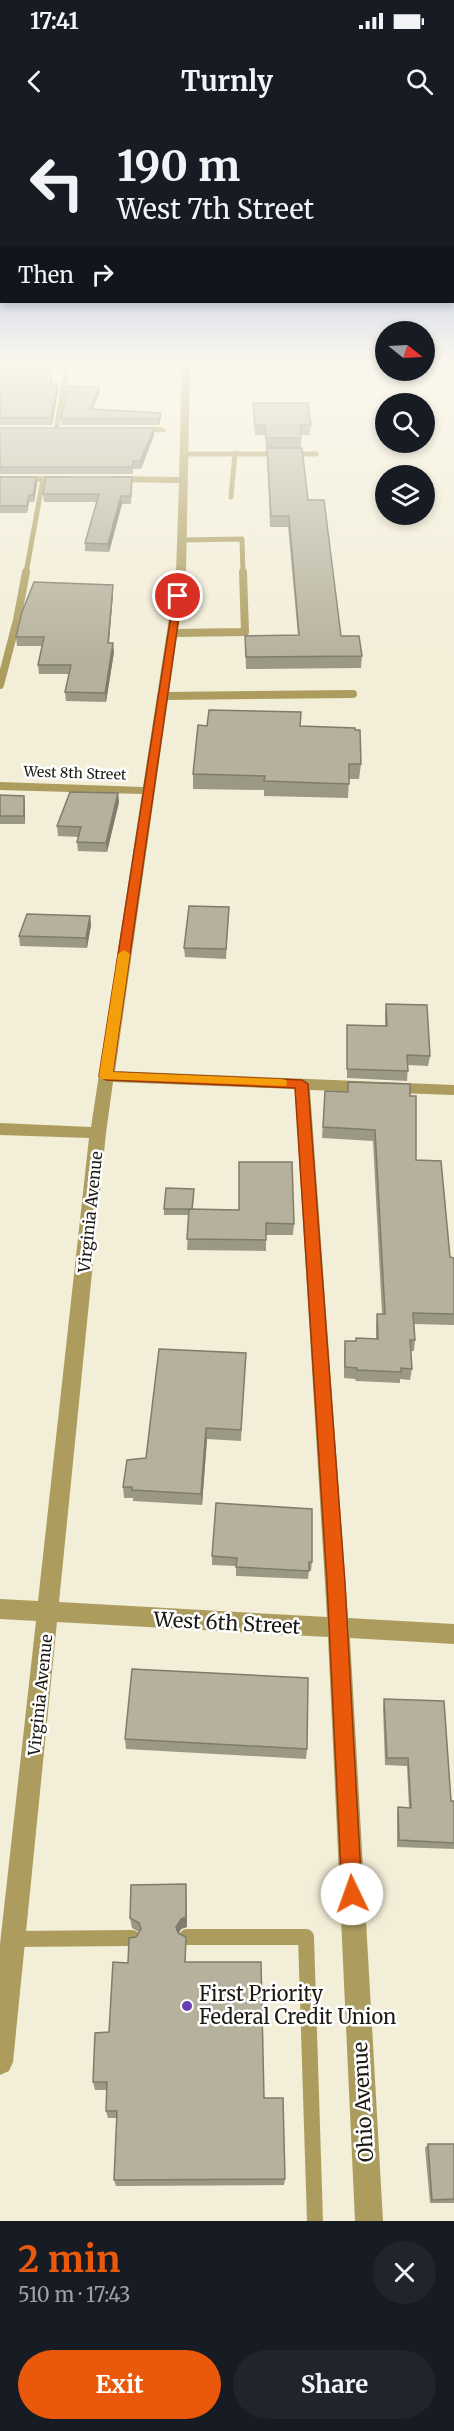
<!DOCTYPE html>
<html lang="en">
<head>
<meta charset="utf-8">
<style>
	body { margin:0; font-family:Merriweather,serif; background:#20242c; color:#f1f3f6; height:100vh; display:flex; flex-direction:column; font-size:22px; white-space:nowrap }
	* { box-sizing:border-box; margin:0 }
	p { font-size:20px; color:#9ea1a6 }
	.icon { flex:none; width:33px; height:33px; fill:none; stroke:currentColor; stroke-width:2; stroke-linecap:round; stroke-linejoin:round }
	.map { position:relative; height:2101px; overflow:hidden }
	.drawer { display:flex; flex-direction:column; background:#171b24; flex:1 }
	.drawer>* { flex:none }
	.guide { position:absolute; left:0px; top:0px; width:454px; height:183px; box-shadow:0 3px 9px #0003; background:#171b24; color:#f1f3f6; overflow:hidden }
	.needle { width:39px; rotate:108deg }
	.tools { position:absolute; left:375px; top:201px; display:grid; gap:12px }
	.tools a { display:grid; place-items:center; width:60px; height:60px; border-radius:50%; background:#171b24; box-shadow:0 3px 9px #0003; font-size:30px }
	.pin { position:absolute; display:grid; place-items:center; width:51px; height:51px; color:#fff; margin:-26px; border:3px solid #fff; border-radius:50%; box-shadow:0 2px 6px #0007 }
	.me { position:absolute; width:66px; margin:-33px; rotate:357deg; stroke-linejoin:round; filter:drop-shadow(0 0 4px #0008) }
	.turn { display:flex; align-items:center; gap:21px; height:126px; padding:0 18px; font-size:27px }
	.turn .icon { width:78px; height:78px; stroke-width:2.5 }
	.turn b { display:block; font-size:42px; line-height:51px }
	.then { display:flex; align-items:center; height:57px; padding:0 18px; background:#0003; gap:12px; font-size:22px }
	.round { display:grid; place-items:center; flex:none; width:63px; height:63px; border-radius:32px; background:#20242c }
	.head { display:flex; align-items:center; justify-content:space-between; height:102px; padding:0 18px }
	h1 { font-size:36px; font-weight:700; line-height:45px; color:#ea580c }
	.button { display:flex; gap:12px; margin-top:auto; padding:12px 18px }
	.button a { flex:1; height:69px; border-radius:36px; background:#ea580c; color:#fff; font-size:24px; font-weight:700; line-height:69px; text-align:center }
	.button a+a { background:#20242c; color:#f1f3f6 }
	.status { display:flex; justify-content:space-between; align-items:center; height:42px; padding:0 30px; background:#171b24; direction:ltr }
	.status svg { height:16px; fill:currentColor }
	header { display:flex; justify-content:space-between; align-items:center; height:78px; padding:0 18px; background:#171b24; font-size:27px; font-weight:700 }
	.map>svg:first-child { display:block }
</style>
</head>
<body>
<div class="status"><b>17:41</b><svg viewBox="0 0 49 12"><path d="M0 12V9h3v3zM5 12V6h3v6zM10 12V3h3v9zM15 12V0h3v12zM26 1h20v11H26zM47 4h2v5h-2z"/></svg></div>
<header><svg class="icon" aria-label="back" viewBox="0 0 24 24"><path d="M15 5l-7 7 7 7"/></svg>Turnly<svg class="icon" aria-label="search" viewBox="0 0 24 24"><circle cx="10" cy="10" r="6"/><path d="M15 15l6 6"/></svg></header>
<div class="map">
<svg width="454" height="2101" viewBox="0 0 454 2101">
	<rect width="100%" height="100%" fill="#f3eed8"/>
	<g fill="none" stroke-linecap="round" stroke-linejoin="round">
		<g stroke="#ac9d5f" stroke-width="5">
			<polyline points="56,310 68,244"/>
			<polyline points="185,334 316,334"/>
			<polyline points="231,377 235,333"/>
			<polyline points="182,420 242,419 243,453"/>
			<polyline points="26,453 43,359"/>
		</g>
		<g stroke="#ac9d5f" stroke-width="8">
			<polyline points="173,513 245,512 243,452"/>
			<polyline points="0,565 17,500 26,452"/>
			<polyline points="163,576 353,574"/>
		</g>
		<g stroke="#ac9d5f" stroke-width="16">
			<polyline points="187,1817 306,1817 315,2101"/>
			<polyline points="13,1819 132,1818"/>
		</g>
		<g fill="#ac9d5f" fill-rule="evenodd">
			<path d="M 182,244 L 190,244 L 186,453 L 115,951 L 454,965 L 454,975 L 310,970 L 348,1498 L 454,1504 L 454,1524 L 350,1518 L 383,2101 L 355,2101 L 328,1517 L 57,1502 L 13,1942 L 9,1951 L 0,1955 L 0,1824 L 36,1501 L 0,1499 L 0,1479 L 38,1481 L 89,1018 L 0,1015 L 0,1003 L 91,1007 L 142,674 L 0,670 L 0,662 L 143,667 L 176,453 L 179,363 L 109,362 L 105,359 L 109,356 L 179,357 ZM 113,962 L 295,969 L 327,1497 L 59,1482 L 106,1013 Z"/>
			<polygon points="162,307 166,310 165,312 133,313 129,310 133,307"/>
			<polygon points="0,356 68,356 72,359 68,362 0,362"/>
		</g>
	</g>
	<g fill="#9c9886">
		<polygon points="0,244 32,244 31,245 52,245 52,264 58,271 52,305 0,305"/>
		<polygon points="100,272 92,290 161,293 161,298 159,305 62,305 61,299"/>
		<polygon points="253,283 311,305 310,315 301,315 301,328 308,380 341,516 362,536 361,548 246,549 245,516 298,515 288,407 270,407 267,329 266,329 265,315 255,315"/>
		<polygon points="0,308 154,315 141,349 133,349 133,354 0,354"/>
		<polygon points="0,357 36,357 37,364 34,382 29,382 27,393 0,393"/>
		<polygon points="132,365 131,384 122,384 109,432 85,431 85,423 97,382 44,382 43,374"/>
		<polygon points="113,474 109,523 114,532 106,582 66,581 65,572 69,554 39,554 38,545 42,526 17,526 16,517"/>
		<polygon points="300,606 361,644 359,659 349,659 348,678 264,676 264,670 193,669 193,654"/>
		<polygon points="118,673 119,682 107,732 78,731 77,722 79,717 58,716 57,706"/>
		<polygon points="0,675 25,684 25,704 0,704"/>
		<polygon points="229,787 226,839 185,837 184,828"/>
		<polygon points="90,796 91,805 87,828 20,826 19,816"/>
		<polygon points="386,884 430,936 428,946 408,945 407,961 347,958 347,905 385,906 385,894"/>
		<polygon points="348,962 416,1040 450,1137 454,1138 454,1205 414,1204 415,1220 414,1231 411,1231 412,1249 410,1260 400,1259 400,1263 356,1261 355,1259 344,1258 344,1232 345,1221 356,1221 376,1219 376,1205 377,1194 382,1194 373,1021 322,1018 325,971 347,972"/>
		<polygon points="194,1069 193,1089 294,1104 293,1115 266,1115 266,1131 187,1130 189,1095 164,1095 164,1089"/>
		<polygon points="245,1245 241,1321 207,1319 202,1385 133,1381 133,1378 124,1378 123,1367 146,1338"/>
		<polygon points="212,1436 312,1442 311,1451 309,1450 308,1459 236,1456 236,1446 212,1445"/>
		<polygon points="384,1579 451,1681 454,1681 454,1729 397,1727 397,1694 398,1687 409,1688 407,1646 385,1645 383,1587"/>
		<polygon points="125,1619 307,1629 306,1639 126,1629"/>
		<polygon points="186,1764 187,1807 181,1809 179,1813 186,1817 186,1842 264,1978 285,2059 284,2065 116,2066 114,2060 117,1998 108,1998 106,1991 107,1970 95,1970 93,1962 109,1912 128,1843 136,1817 139,1812 132,1808 130,1798"/>
		<polygon points="428,2024 454,2024 454,2083 430,2083 425,2028"/>
	</g>
	<g fill="#7f7c6d">
		<polygon points="58,264 58,271 52,305 51,298"/>
		<polygon points="99,267 100,272 90,295 90,289"/>
		<polygon points="161,293 161,298 159,305 159,299"/>
		<polygon points="154,308 154,315 141,349 140,341"/>
		<polygon points="36,357 37,364 34,382 33,375"/>
		<polygon points="29,375 29,382 27,393 27,386"/>
		<polygon points="121,376 122,384 109,432 108,424"/>
		<polygon points="113,465 113,474 108,532 108,523"/>
		<polygon points="113,523 114,532 106,582 105,573"/>
		<polygon points="118,673 119,682 107,732 106,723"/>
		<polygon points="24,676 25,684 25,704 24,696"/>
		<polygon points="90,796 91,805 87,828 86,818"/>
		<polygon points="206,1308 207,1319 202,1385 201,1374"/>
		<polygon points="186,1764 187,1807 181,1809 177,1816 176,1807"/>
	</g>
	<g fill="#b5b19c" stroke="#7f7c6d" stroke-width="1.5">
		<polygon points="0,244 30,244 29,246 52,245 51,264 58,264 51,298 0,298"/>
		<polygon points="68,266 99,267 90,289 161,293 159,299 61,299"/>
		<polygon points="253,283 308,283 311,305 300,305 301,318 266,318 265,305 255,305"/>
		<polygon points="0,308 154,308 140,341 133,341 132,347 0,347"/>
		<polygon points="267,328 302,328 308,380 324,380 341,516 359,516 362,536 246,537 245,516 299,515 289,396 271,396"/>
		<polygon points="0,357 36,357 33,375 29,375 27,386 0,386"/>
		<polygon points="46,357 132,357 131,376 121,376 108,424 85,423 99,374 43,374"/>
		<polygon points="34,462 113,465 108,523 113,523 105,573 65,572 71,545 38,545 44,517 16,517 22,492"/>
		<polygon points="209,590 301,592 300,606 355,608 355,610 360,610 361,644 349,644 349,664 264,661 265,656 193,654 198,605 207,606"/>
		<polygon points="70,672 118,673 106,723 77,722 81,707 57,706"/>
		<polygon points="0,675 24,676 24,696 0,696"/>
		<polygon points="189,786 229,787 226,829 184,828"/>
		<polygon points="27,794 90,796 86,818 19,816"/>
		<polygon points="386,884 427,885 430,936 407,935 408,951 347,949 347,905 387,906"/>
		<polygon points="348,962 410,964 410,976 416,976 416,1040 441,1041 450,1137 454,1138 454,1194 413,1193 415,1220 410,1220 412,1249 401,1248 401,1252 357,1250 357,1248 345,1247 345,1221 356,1221 356,1218 378,1219 377,1194 385,1194 375,1010 323,1007 325,971 348,972"/>
		<polygon points="239,1042 292,1042 294,1104 266,1103 266,1120 187,1119 189,1089 239,1090"/>
		<polygon points="166,1068 194,1069 192,1089 164,1089"/>
		<polygon points="159,1229 246,1233 241,1310 206,1308 201,1374 132,1370 132,1367 123,1367 127,1340 146,1338"/>
		<polygon points="216,1383 312,1389 312,1442 309,1442 309,1451 236,1447 237,1438 212,1436"/>
		<polygon points="132,1549 308,1558 307,1629 125,1619"/>
		<polygon points="384,1579 444,1581 451,1681 454,1681 454,1723 399,1720 398,1687 411,1688 408,1638 387,1638"/>
		<polygon points="186,1764 186,1797 181,1799 176,1807 178,1813 186,1817 185,1842 261,1842 264,1978 283,1978 285,2059 114,2060 117,1991 106,1991 107,1962 93,1962 95,1913 109,1912 113,1842 128,1843 129,1818 136,1817 141,1809 139,1803 130,1798 131,1765"/>
		<polygon points="428,2024 454,2024 454,2079 432,2080"/>
	</g>
	<linearGradient id="sky" x2="0" y2="1"><stop stop-color="#8aa1e2"/><stop offset="0.45" stop-color="#faf7ed"/><stop offset="1" stop-color="#faf7ed" stop-opacity="0"/></linearGradient>
	<rect width="454" height="538" fill="url(#sky)"/>
	<polygon fill="#ea580c" stroke="#983908" stroke-width="1.5" points="178,473 182,476 113,952 302,960 308,964 345,1463 362,1774 359,1781 352,1784 345,1781 342,1774 327,1463 295,968 106,960 99,956 174,476"/>
	<polygon fill="#f59e0b" points="124,830 130,834 113,952 281,959 286,960 287,963 286,966 101,959 99,956 118,834"/>
	<circle fill="#6a3cb3" stroke="#fff" stroke-width="2" cx="187" cy="1886" r="6"/>
	<g text-anchor="middle" stroke-width="5" stroke-linejoin="round" paint-order="stroke">
		<g font-size="14" fill="#1b1911" stroke="#fff">
			<text transform="translate(75 653) rotate(2)" y="5">West 8th Street</text>
		</g>
		<g font-size="16" fill="#1b1911" stroke="#fff">
			<text transform="translate(90 1092) rotate(-84)" y="6">Virginia Avenue</text>
			<text transform="translate(40 1575) rotate(-84)" y="6">Virginia Avenue</text>
		</g>
		<g font-size="20" fill="#1b1911" stroke="#fff">
			<text transform="translate(227 1503) rotate(3)" y="7">West 6th Street</text>
			<text transform="translate(363 1982) rotate(-93)" y="7">Ohio Avenue</text>
		</g>
		<g font-size="20" fill="#1b1911" stroke="#fff" text-anchor="start">
			<text x="199" y="1881">First Priority<tspan x="199" dy="23">Federal Credit Union</tspan></text>
		</g>
	</g>
</svg>
<div class="tools">
<a><svg class="needle" viewBox="-14 -14 28 28"><path d="M0-13l5 13h-10z" fill="#e53935"/><path d="M0 13l5-13h-10z" fill="#9ea1a6"/></svg></a>
<a><svg class="icon" aria-label="search" viewBox="0 0 24 24"><circle cx="10" cy="10" r="6"/><path d="M15 15l6 6"/></svg></a>
<a><svg class="icon" aria-label="layers" viewBox="0 0 24 24"><path d="M12 4l9 5-9 5-9-5zM3 14l9 5 9-5"/></svg></a>
</div>
<div class="pin" style="left:178px;top:476px;background:#d93025"><svg class="icon" aria-label="arrive" viewBox="0 0 24 24"><path d="M6 21V4h12l-3 4 3 4H6"/></svg></div>
<svg class="me" style="left:352px;top:1774px" viewBox="-20 -20 40 40"><circle r="19" fill="#fff"/><path d="M0-13L10 11 0 6-10 11z" fill="#ea580c"/></svg>
<div class="guide">
<div class="turn"><svg class="icon" aria-label="left" viewBox="0 0 24 24"><path d="M17 20v-9H6M10 6l-5 5 5 5"/></svg><div><b>190 m</b>West 7th Street</div></div>
<div class="then">Then<svg class="icon" aria-label="right" viewBox="0 0 24 24"><path d="M7 20v-9h11M14 6l5 5-5 5"/></svg></div>
</div>
</div>
<section class="drawer">
<div class="head"><div><h1>2 min</h1><p>510 m · 17:43</p></div><a class="round"><svg class="icon" aria-label="close" viewBox="0 0 24 24"><path d="M6 6l12 12M18 6L6 18"/></svg></a></div>
<div class="button"><a>Exit</a><a>Share</a></div>
</section>
</body>
</html>
